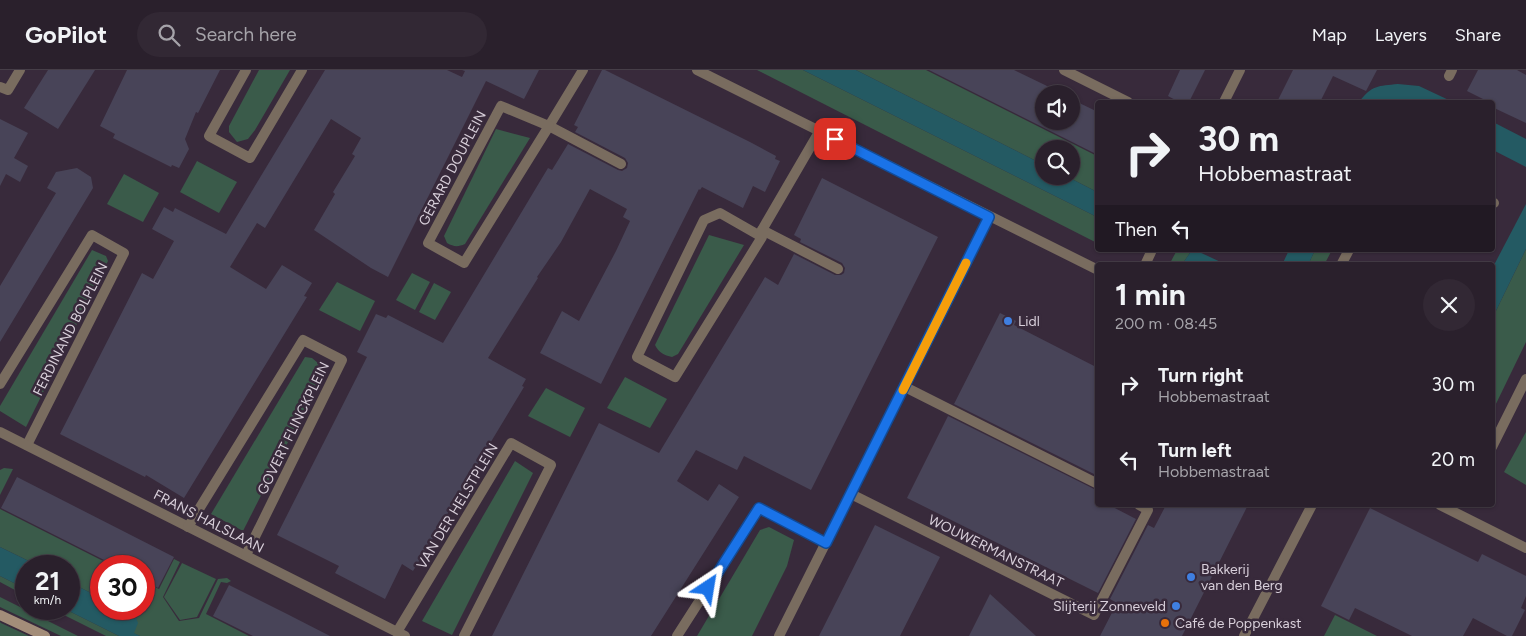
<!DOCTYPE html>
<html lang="en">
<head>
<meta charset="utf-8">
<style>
	body { margin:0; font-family:Figtree,sans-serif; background:#322834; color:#f1f3f6; height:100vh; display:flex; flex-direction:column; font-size:19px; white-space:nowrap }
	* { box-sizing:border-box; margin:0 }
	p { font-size:16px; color:#a5a3a9 }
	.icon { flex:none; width:28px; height:28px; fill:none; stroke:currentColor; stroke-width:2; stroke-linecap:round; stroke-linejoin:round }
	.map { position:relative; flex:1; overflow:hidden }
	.details { position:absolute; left:1095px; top:192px; width:400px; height:245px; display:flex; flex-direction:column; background:#2a202c; border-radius:5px; box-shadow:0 1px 4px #0004,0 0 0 1px #463e48 }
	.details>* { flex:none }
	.top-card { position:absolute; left:1095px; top:30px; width:400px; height:152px; border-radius:5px; box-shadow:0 1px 4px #0004,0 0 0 1px #463e48; background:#2a202c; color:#f1f3f6; overflow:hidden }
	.buttons { position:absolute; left:1035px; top:15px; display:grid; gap:10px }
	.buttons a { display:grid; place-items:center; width:45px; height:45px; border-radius:50%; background:#2a202c; box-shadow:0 1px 4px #0004,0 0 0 1px #463e48; font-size:25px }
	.speed { position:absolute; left:15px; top:485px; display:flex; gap:10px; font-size:25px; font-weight:700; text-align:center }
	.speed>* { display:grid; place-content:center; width:65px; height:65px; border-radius:50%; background:#2a202c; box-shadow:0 1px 4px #0004,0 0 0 1px #463e48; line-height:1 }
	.speed small { font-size:12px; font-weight:400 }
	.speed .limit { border:8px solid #d22; background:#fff; color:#111 }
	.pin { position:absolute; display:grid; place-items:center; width:42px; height:42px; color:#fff; margin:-21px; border-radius:10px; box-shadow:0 2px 8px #0006 }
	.me { position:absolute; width:55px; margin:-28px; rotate:33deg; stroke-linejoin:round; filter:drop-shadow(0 0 4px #0008) }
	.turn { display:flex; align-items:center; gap:18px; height:105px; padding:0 20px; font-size:22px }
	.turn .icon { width:65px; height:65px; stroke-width:2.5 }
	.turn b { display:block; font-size:35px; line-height:42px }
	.then { display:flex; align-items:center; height:48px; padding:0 20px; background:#0003; gap:10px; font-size:19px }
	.round { display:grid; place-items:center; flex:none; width:52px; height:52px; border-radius:26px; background:#322834 }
	.overview { display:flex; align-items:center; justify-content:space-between; height:85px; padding:0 20px }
	h1 { font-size:30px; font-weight:700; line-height:38px }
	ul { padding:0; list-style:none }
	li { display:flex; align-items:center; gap:15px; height:75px; padding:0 20px }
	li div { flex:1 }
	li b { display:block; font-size:19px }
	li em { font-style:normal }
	header { display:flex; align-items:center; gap:30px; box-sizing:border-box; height:70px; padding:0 25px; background:#2a202c; border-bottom:1px solid #463e48 }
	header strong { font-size:24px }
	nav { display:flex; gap:28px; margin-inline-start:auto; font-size:18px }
	.search { width:350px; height:45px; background:#322834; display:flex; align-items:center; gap:12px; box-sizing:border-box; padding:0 18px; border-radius:28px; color:#a5a3a9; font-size:19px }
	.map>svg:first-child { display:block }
</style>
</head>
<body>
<header>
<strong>GoPilot</strong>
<div class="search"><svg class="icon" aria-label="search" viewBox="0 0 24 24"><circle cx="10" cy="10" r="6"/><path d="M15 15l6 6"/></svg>Search here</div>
<nav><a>Map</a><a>Layers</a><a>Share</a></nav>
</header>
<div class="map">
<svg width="1526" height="566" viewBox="0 0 1526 566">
	<rect width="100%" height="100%" fill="#382a3b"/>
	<g fill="#3a5b4a">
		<polygon points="259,0 290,0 255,60 248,69 237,72 229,62 229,56"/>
		<polygon points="757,0 803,0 1097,147 1097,173"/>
		<polygon points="856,0 926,0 1097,86 1097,122 1066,106 1071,106 1071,79 1044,79 1044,95"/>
		<path d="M 496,59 L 530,68 L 465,174 C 458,177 454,177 447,173 L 444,166 Z"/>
		<polygon points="197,91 237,112 219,143 180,122"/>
		<polygon points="124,104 159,123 143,152 107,134"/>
		<path d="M 709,165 L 744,175 L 678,284 L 672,287 C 664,285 659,283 655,275 Z"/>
		<polygon points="1526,179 1526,272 1493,340 1493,247"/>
		<polygon points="92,180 106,186 108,191 26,357 0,341 0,336"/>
		<polygon points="1177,180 1192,180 1183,193 1183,195 1169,195"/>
		<polygon points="1315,180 1332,180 1324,195 1308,195"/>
		<polygon points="412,203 430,212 415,240 396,230"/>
		<polygon points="337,212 375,231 360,261 319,240"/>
		<polygon points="434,213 451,222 435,250 419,242"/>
		<polygon points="305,287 312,288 325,299 243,461 211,444"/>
		<polygon points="625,307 667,329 650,358 607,338"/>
		<polygon points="546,318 585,338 570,367 528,346"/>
		<polygon points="1526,362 1526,415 1504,402"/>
		<polygon points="515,391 533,403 452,565 422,551"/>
		<polygon points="4,398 13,399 0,425 0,400"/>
		<polygon points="0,439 113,496 101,496 101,528 69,512 69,496 39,496 0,477"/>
		<polygon points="769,457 794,470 787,496 752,566 697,566 760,460"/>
		<polygon points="174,489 180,492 163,527 179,551 199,548 218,509 227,508 231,511 227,513 221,512 206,544 249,566 140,566 133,563 135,545 122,539 144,539 144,512 159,519"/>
		<polygon points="182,493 216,509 197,547 180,550 164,527"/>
		<polygon points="0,506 26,519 26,526 0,512"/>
		<polygon points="0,527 78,566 61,566 0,537"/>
		<polygon points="52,539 65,539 119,566 106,566"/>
		<polygon points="1335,545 1377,566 1378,566 1324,566"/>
		<polygon points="0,552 1,553 29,566 0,566"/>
	</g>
	<g fill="#245a63">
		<polygon points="803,0 856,0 1044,95 1044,106 1066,106 1097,122 1097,147"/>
		<path d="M 1398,14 L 1419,16 L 1453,32 L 1359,32 C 1372,15 1378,16 1398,14 Z"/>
		<polygon points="1493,52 1526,69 1526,97 1493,80"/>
		<polygon points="1526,134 1526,179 1493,247 1493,197"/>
		<polygon points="1192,180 1195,180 1227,195 1183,195 1183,193"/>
		<polygon points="1289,180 1315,180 1308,195 1282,195"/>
		<polygon points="0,477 39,496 26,496 26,519 0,506"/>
		<polygon points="69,512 101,528 101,539 122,539 135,545 138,553 134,563 140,566 119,566 65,539 69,539"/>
	</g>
	<g fill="#484458">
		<polygon points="48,0 95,0 58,59 24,38"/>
		<polygon points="127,0 220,0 198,43 196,42 185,69 189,79 179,98 172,95 171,97 113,68 115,64 100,56"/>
		<polygon points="325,0 447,0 462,7 465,1 462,0 539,0 524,29 486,11 388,207 371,198 314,160 335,124 333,122 355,86 352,84 361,68 331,49 265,158 257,153 230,197 266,219 282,195 312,213 304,226 307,227 184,428 146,405 145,407 60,364 142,203 153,209 174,171 152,159 164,137 173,142 175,138 226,164"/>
		<polygon points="602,0 605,0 750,72 776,86 775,89 780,91 765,122 753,116 743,138 702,117 700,120 699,119 601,314 540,283 562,241 579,251 616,181 630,151 623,147 627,139 590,119 561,172 537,207 538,208 488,288 526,309 522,316 524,317 413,501 402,494 385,529 335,503 339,496 277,465 367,287 357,282 376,244 386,248 388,245 443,273 548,98 552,100 568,74 618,100 622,101 627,98 628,93 625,88 575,62 578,57 574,55"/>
		<polygon points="929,0 1014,0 1045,15 1062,24 1044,24 1044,51 1071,51 1071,29 1098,42 1098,85"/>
		<polygon points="1180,0 1205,0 1189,32 1179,32 1168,26"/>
		<polygon points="1293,0 1377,0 1366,21 1333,6 1320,32 1277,32"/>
		<polygon points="1478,0 1517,0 1526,5 1526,53 1492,37 1492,32 1489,32 1467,21"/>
		<polygon points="0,49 28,63 14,88 28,96 20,112 6,104 0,116"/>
		<polygon points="77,98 91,107 93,118 0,272 0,216 56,123 47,118 56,102"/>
		<polygon points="822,108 938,167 811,420 744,386 737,400 696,380 677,411 708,431 719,414 739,427 651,566 492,566 599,353 659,383 765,207 778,215 794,184 835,205 841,205 844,203 845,198 842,193 800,172 801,169 794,165"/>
		<polygon points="1000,243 1016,251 1014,255 1098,298 1098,406 954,334"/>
		<polygon points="948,346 1098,421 1098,435 1109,435 1136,449 1098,523 907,428"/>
		<polygon points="17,407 174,487 158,518 144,510 144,496 116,496 1,438"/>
		<polygon points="1166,435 1248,435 1182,566 1100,566 1117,533 1110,529 1148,455 1154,458"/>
		<polygon points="1370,438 1478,492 1482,484 1526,506 1526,526 1521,538 1525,540 1512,566 1507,566 1473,548 1463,566 1412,566 1355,538 1349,550 1321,536"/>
		<polygon points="875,455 940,487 900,566 819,566"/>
		<polygon points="229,515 289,545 330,566 253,566 213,546"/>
		<polygon points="990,524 1036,566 969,566"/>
	</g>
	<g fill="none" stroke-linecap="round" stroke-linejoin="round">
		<g stroke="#796c5f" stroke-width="10">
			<polyline points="1492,132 1494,133"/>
			<polyline points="1341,195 1349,180"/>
		</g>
		<g stroke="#796c5f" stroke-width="10">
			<polyline points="246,0 209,66 250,88 302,0"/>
			<polyline points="583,0 549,56 621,94"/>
			<polyline points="697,0 1098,200"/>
			<polyline points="1064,0 1128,32"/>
			<polyline points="1449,6 1452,0"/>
			<polyline points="0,17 8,20 20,0"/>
			<polyline points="1224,32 1240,0"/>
			<polygon points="501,36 549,56 464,193 428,173"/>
			<polyline points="762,160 838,199"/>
			<polyline points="762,167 720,143 704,150 637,287 675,307 762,167 762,160 819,62"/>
			<polyline points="1145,195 1152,180"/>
			<polyline points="0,314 92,165 124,183 27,375"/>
			<polyline points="905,317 1098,414"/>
			<polyline points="0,362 405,566"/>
			<polyline points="1492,377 1526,309"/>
			<polyline points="851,424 1094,545 1148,440 1139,435"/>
			<polyline points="1440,435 1526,478"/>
			<polyline points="188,457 303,270 342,290 246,485"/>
			<polyline points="397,562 511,373 551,395 464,566"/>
			<polyline points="677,566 759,438 826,473"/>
			<polyline points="779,566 989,147"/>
			<polyline points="1244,566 1312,435"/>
		</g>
		<polyline stroke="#a38d79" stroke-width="10" points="0,545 45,566"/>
	</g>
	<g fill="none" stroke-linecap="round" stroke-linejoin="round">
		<defs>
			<polyline id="route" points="708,518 759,438 826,473 989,147 835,69"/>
		</defs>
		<use href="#route" stroke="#114b97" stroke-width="12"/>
		<use href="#route" stroke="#1a73e8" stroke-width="9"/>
		<polyline stroke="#f59e0b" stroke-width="9" points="903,320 966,193"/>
	</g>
	<g fill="#3f7fe0" stroke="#382a3b" stroke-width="2">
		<circle cx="1008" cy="251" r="5"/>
		<circle cx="1191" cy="507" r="5"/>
		<circle cx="1176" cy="536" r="5"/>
	</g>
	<circle fill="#e8710a" stroke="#382a3b" stroke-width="2" cx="1165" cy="553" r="5"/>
	<g text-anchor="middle" stroke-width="5" stroke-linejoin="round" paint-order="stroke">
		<g font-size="14" fill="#d8cfda" stroke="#382a3b">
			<text transform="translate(452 98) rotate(-62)" y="5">GERARD DOUPLEIN</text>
			<text transform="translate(70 259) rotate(-63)" y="5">FERDINAND BOLPLEIN</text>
			<text transform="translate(293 358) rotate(-64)" y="5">GOVERT FLINCKPLEIN</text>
			<text transform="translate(457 436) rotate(-59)" y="5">VAN DER HELSTPLEIN</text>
			<text transform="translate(209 451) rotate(27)" y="5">FRANS HALSLAAN</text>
			<text transform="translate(996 481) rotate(26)" y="5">WOUWERMANSTRAAT</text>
		</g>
		<g font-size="14" fill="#d8cfda" stroke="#382a3b" text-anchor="start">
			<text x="1018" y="256">Lidl</text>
			<text x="1201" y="504">Bakkerij<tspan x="1201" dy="16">van den Berg</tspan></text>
			<text x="1166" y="541" text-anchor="end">Slijterij Zonneveld</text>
			<text x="1175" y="558">Café de Poppenkast</text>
		</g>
	</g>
</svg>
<div class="buttons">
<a><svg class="icon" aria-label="sound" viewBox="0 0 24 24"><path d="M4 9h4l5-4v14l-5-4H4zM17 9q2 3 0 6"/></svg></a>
<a><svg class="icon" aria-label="search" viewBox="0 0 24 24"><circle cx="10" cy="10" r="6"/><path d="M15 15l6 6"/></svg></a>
</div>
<div class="speed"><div>21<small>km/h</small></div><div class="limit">30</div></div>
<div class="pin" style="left:835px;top:69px;background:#d93025"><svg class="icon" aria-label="arrive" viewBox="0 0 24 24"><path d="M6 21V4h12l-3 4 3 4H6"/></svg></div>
<svg class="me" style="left:708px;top:518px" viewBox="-20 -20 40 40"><path d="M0-17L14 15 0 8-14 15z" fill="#1a73e8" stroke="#fff" stroke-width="4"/></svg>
<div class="top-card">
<div class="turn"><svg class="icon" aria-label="right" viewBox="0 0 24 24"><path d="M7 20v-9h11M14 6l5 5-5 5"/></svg><div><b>30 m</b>Hobbemastraat</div></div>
<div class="then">Then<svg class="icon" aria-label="left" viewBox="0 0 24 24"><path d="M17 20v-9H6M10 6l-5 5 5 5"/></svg></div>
</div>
<section class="details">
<div class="overview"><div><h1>1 min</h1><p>200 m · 08:45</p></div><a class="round"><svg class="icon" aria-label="close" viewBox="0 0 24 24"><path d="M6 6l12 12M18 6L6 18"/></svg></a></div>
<ul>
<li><svg class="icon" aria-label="right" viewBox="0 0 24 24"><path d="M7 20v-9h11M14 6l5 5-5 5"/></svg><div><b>Turn right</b><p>Hobbemastraat</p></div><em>30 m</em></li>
<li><svg class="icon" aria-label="left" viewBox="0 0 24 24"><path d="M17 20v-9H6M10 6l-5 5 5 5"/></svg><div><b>Turn left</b><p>Hobbemastraat</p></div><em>20 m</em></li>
</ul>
</section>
</div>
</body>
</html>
